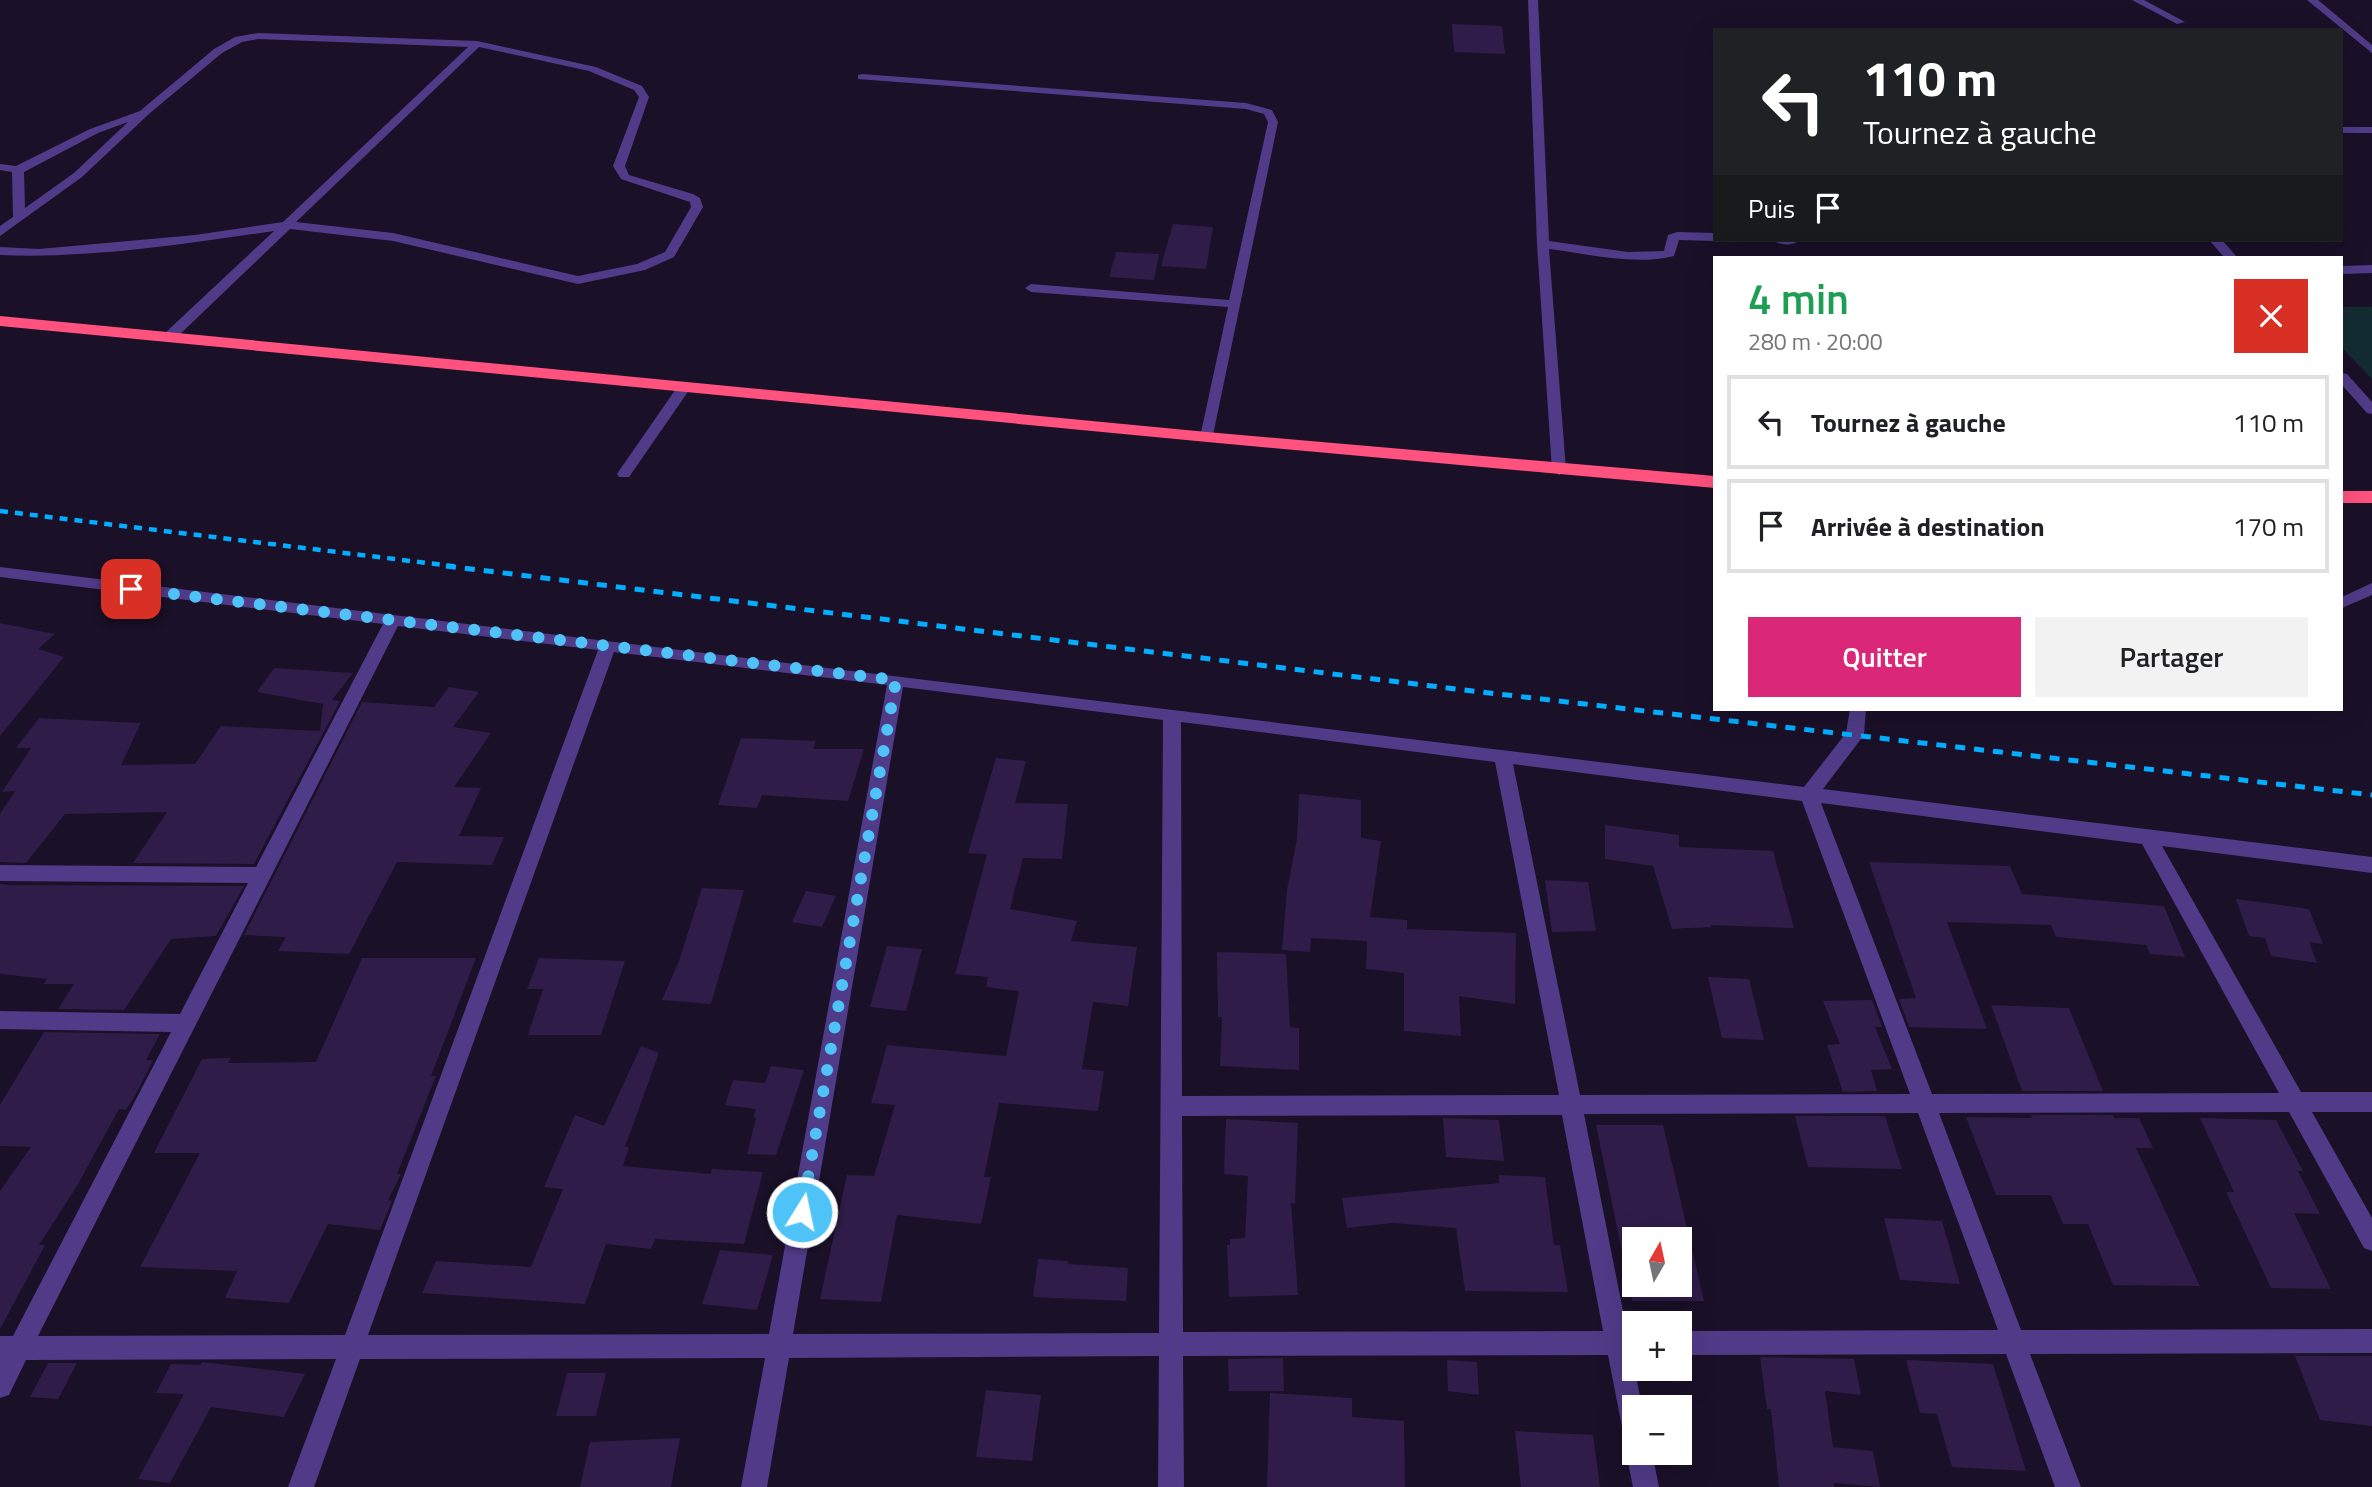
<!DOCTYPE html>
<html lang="fr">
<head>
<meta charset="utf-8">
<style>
	body { margin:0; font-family:"Titillium Web",sans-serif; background:#f2f2f2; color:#202124; height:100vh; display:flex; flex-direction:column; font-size:26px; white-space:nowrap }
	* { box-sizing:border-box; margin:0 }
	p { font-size:23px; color:#757577 }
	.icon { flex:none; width:38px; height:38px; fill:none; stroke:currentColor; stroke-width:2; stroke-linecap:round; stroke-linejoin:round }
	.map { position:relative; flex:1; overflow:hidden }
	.side { position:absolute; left:1713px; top:256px; width:630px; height:455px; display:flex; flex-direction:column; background:#fff; border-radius:0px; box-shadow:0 7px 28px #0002 }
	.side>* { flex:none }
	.banner { position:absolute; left:1713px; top:28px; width:630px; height:214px; border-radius:0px; box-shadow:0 7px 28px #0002; background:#202124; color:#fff; overflow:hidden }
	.needle { width:46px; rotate:9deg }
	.buttons { position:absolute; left:1622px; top:1227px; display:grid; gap:14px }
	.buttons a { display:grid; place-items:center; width:70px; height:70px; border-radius:0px; background:#fff; box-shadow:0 7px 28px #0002; font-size:35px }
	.pin { position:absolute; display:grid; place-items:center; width:60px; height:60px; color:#fff; margin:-30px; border-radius:14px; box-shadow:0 4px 10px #0006 }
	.me { position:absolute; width:77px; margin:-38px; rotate:10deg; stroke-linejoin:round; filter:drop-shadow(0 0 5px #0008) }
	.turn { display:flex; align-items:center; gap:24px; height:147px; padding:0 35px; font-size:32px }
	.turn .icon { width:91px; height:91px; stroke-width:2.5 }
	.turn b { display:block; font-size:49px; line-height:60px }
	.then { display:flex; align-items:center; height:66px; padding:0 35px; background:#0003; gap:14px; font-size:26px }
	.round { display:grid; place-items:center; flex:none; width:74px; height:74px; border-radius:0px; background:#f2f2f2 }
	.head { display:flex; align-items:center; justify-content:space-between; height:119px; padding:0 35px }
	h1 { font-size:42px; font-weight:600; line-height:52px; color:#1e9e55 }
	.button { display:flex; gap:14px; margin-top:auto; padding:14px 35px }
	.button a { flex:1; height:80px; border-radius:0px; background:#db2777; color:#fff; font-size:28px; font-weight:600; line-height:80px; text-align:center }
	.button a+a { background:#f2f2f2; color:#202124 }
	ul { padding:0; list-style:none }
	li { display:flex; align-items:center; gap:21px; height:94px; margin:0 14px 10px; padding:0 21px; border:4px solid #e0e0e0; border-radius:0px }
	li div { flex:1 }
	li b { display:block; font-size:26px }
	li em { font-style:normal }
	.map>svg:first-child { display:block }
</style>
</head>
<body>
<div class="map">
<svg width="2372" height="1487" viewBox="0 0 2372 1487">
	<rect width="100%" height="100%" fill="#1a1028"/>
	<polygon fill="#132c32" points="2342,307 2372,307 2372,379 2342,348"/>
	<g fill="#2f1c49" fill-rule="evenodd">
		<polygon points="1452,24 1502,26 1505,54 1454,52"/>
		<polygon points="1173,224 1213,227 1206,269 1161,266"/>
		<polygon points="1116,252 1159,254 1154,280 1109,277"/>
		<polygon points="0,623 55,634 38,649 64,657 0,736"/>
		<polygon points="274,668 353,673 332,700 340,701 254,864 133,863 167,812 65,814 26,863 0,862 0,814 15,791 2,792 31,748 16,748 39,718 141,723 121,765 195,764 221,726 320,731 323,704 257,692"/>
		<polygon points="449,687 479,692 453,727 491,733 454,787 481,788 459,836 504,837 492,865 397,862 349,954 278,951 286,937 244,935 362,702 434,707"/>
		<polygon points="741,738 816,741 813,749 864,749 848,801 762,795 757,808 718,805"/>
		<polygon points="996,758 1026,761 1015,803 1068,804 1062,859 1023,858 1010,909 1077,921 1071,941 1137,947 1128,1006 1093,1002 1082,1069 1104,1071 1098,1111 999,1103 984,1177 991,1177 981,1224 897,1215 881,1302 820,1299 847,1175 874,1176 895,1105 871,1103 887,1045 1006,1056 1019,991 986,987 988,977 955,974 987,854 968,853"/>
		<polygon points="1299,794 1361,800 1361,838 1381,841 1370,917 1407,920 1407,929 1516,933 1515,1004 1459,996 1461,1036 1404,1031 1404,973 1366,969 1367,941 1311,938 1310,952 1282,950 1287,890 1297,839"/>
		<polygon points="1605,825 1679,835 1679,847 1773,851 1794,928 1711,925 1711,927 1672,929 1653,866 1605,859"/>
		<polygon points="1869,862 2010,866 2022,894 2164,906 2185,957 2150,954 2146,945 2056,937 2051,925 1947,922 1987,1029 1909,1027 1899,999 1916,998"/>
		<polygon points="1545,880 1588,882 1596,931 1552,932"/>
		<polygon points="0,884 8,885 244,886 216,936 171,939 124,1010 58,1009 74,984 44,984 47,979 0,974"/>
		<polygon points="702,888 744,890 711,1004 662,1000 679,961"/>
		<polygon points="806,891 836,896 822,927 792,922"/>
		<polygon points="2236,899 2309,909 2323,944 2309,942 2317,963 2271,956 2265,938 2249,936"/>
		<polygon points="887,946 922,949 906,1011 870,1007"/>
		<polygon points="1217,952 1286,954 1290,1027 1299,1028 1299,1070 1220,1066 1222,1017 1218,1017"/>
		<polygon points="362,958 476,958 431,1076 436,1076 397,1174 401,1174 388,1200 392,1201 380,1230 328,1224 289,1303 225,1298 237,1271 140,1267 200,1153 154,1153 202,1059 231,1058 228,1063 316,1062"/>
		<polygon points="539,958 625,961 601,1035 528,1035 543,989 527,989"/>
		<polygon points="1708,977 1749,979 1764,1040 1722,1038"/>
		<polygon points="1872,1000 1882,1027 1875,1027 1892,1069 1871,1070 1877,1091 1843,1092 1827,1045 1840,1044 1823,1001"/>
		<polygon points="1991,1005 2069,1008 2103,1091 2022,1091"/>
		<polygon points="44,1032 160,1034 146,1060 153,1060 135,1096 126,1110 119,1109 77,1186 39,1245 45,1245 0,1329 0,1191 31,1147 0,1146 0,1105"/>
		<polygon points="641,1046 659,1053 625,1147 629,1147 623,1166 711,1174 712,1169 763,1172 744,1244 655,1239 651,1249 606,1244 585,1304 422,1293 436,1261 530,1267 532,1264 563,1189 544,1187 575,1115 604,1126"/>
		<polygon points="771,1066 804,1070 776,1155 747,1154 756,1118 753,1117 756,1109 725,1105 733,1080 765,1083"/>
		<polygon points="2031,1115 2113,1115 2114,1118 2139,1118 2153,1148 2136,1148 2200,1286 2113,1285 2088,1224 2063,1224 2051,1195 1996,1195 1966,1117 2032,1118"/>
		<polygon points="1795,1116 1885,1116 1902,1169 1808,1167"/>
		<polygon points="1443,1118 1499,1120 1504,1161 1446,1157"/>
		<polygon points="2200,1118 2276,1120 2303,1171 2298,1171 2320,1214 2294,1213 2331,1289 2271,1288 2226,1192 2234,1192"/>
		<polygon points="1226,1119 1298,1123 1295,1204 1291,1203 1298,1295 1229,1297 1227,1245 1230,1245 1230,1239 1245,1238 1248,1176 1224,1174"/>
		<path d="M 1596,1125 L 1663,1125 L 1704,1301 L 1632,1301 ZM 1634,1239 L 1680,1239 L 1680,1284 L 1634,1284 Z"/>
		<polygon points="1499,1175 1545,1177 1554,1245 1560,1245 1568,1292 1465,1291 1456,1228 1392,1223 1347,1228 1342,1198 1499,1183"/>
		<polygon points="1884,1218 1942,1221 1960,1284 1900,1280"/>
		<polygon points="720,1250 773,1255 757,1310 702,1304"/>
		<polygon points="1038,1259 1068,1261 1068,1264 1128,1268 1126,1301 1033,1297"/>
		<polygon points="2295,1356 2372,1356 2372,1426 2320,1420"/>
		<polygon points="1760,1357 1854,1359 1861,1395 1825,1391 1833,1447 1873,1451 1880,1487 1834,1483 1834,1487 1779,1487 1771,1409 1767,1409"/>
		<polygon points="1283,1358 1284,1391 1229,1391 1228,1359"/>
		<polygon points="1447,1360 1477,1362 1479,1395 1448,1391"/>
		<polygon points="1906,1360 1993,1364 2026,1471 1952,1467 1937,1414 1920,1413"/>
		<polygon points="202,1362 305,1374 284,1417 211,1407 170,1483 138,1479 184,1394 156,1393 171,1364 200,1365"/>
		<polygon points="48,1363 77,1363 58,1399 30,1397"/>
		<polygon points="567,1373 606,1373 596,1416 556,1416"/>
		<polygon points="986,1390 1041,1395 1032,1461 976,1457"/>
		<polygon points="1270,1393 1352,1398 1352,1417 1404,1421 1405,1487 1267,1487"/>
		<polygon points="1515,1431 1593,1435 1600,1487 1521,1487"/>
		<polygon points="680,1438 671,1487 580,1487 590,1442"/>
	</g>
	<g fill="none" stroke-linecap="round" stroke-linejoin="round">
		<g fill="#4f3b87" fill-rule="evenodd">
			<path d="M 1528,0 L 1538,0 L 1549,241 L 1628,252 L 1664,251 L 1668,235 L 1677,232 L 1715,233 L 1715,240 L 1719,240 L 1715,241 L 1679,240 L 1674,256 C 1634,266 1590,254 1549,249 L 1566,470 L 1559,475 L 1552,470 L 1537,244 Z"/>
			<polygon points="2132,0 2144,0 2185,22 2177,24"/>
			<polygon points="2307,0 2318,0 2372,45 2372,53"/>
			<path d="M 258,33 L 477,41 L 596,67 L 642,86 L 649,97 L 625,166 L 629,175 L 693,194 L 700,198 L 703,207 L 674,257 L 645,270 L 578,284 L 393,241 L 290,229 L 175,339 L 165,339 L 165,333 L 274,231 C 184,244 91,259 0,255 L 0,247 L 39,249 L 195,235 L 283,222 L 468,47 L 258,39 L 242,42 L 222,53 L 150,113 L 82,177 L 0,236 L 0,226 L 13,217 L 12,172 L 0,170 L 0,164 L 16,166 L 90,129 L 140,111 L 214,49 L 235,37 ZM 479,47 L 589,71 L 634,90 L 639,97 L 613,166 L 621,179 L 690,202 L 691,207 L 665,252 L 637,264 L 578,276 L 393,233 L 296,222 ZM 128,122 L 74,173 L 25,208 L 24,172 L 98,133 Z"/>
			<polygon points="862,74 1246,103 1272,110 1278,122 1212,440 1207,441 1200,437 1228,307 1031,292 1025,288 1031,284 1229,300 1268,122 1264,114 1246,109 858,79 858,75"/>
			<rect x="2342" y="127" width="30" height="6"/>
			<path d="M 1774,240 L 1799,240 C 1794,246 1779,246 1774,240 Z"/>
			<polygon points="2209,240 2222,240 2237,257 2224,257"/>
			<polygon points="2372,265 2372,273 2342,274 2342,266"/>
			<polygon points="2342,373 2347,374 2372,402 2372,414 2367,413 2342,385"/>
			<polygon points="685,382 692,386 629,477 619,477 617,474 619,471 680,383"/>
			<path d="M 0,567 L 1804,787 L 1846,733 L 1850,709 L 1866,709 L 1864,735 L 1823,789 L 2372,857 L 2372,873 L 2162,846 L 2301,1092 L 2372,1092 L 2372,1112 L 2312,1112 L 2372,1218 L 2372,1251 L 2364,1248 L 2289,1112 L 1939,1113 L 2021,1330 L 2372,1329 L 2372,1353 L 2030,1354 L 2081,1487 L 2055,1487 L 2006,1354 L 1680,1355 L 1680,1331 L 1998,1330 L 1918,1113 L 1584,1114 L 1627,1331 L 1634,1331 L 1634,1355 L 1632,1355 L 1642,1407 L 1634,1407 L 1634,1439 L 1625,1436 L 1622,1427 L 1608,1355 L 1183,1356 L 1184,1487 L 1158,1487 L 1159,1356 L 789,1358 L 767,1487 L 741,1487 L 765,1358 L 360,1359 L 314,1487 L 288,1487 L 336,1359 L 26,1360 L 9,1395 L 0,1398 L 0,1336 L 13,1336 L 171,1032 L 0,1029 L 0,1011 L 180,1014 L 248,883 L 0,881 L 0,865 L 256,867 L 383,624 L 0,577 ZM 398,626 L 598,650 L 345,1335 L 38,1336 ZM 614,652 L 887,685 L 769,1334 L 368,1335 ZM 903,687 L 1163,720 L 1159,1333 L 793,1334 ZM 1181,722 L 1495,762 L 1559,1095 L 1182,1096 ZM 1513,764 L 1802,801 L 1910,1094 L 1580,1095 ZM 1821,803 L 2142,844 L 2279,1093 L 1932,1094 ZM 1562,1115 L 1603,1331 L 1183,1332 L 1182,1116 Z"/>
			<polygon points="2372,583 2372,595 2342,608 2342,597"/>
			<polygon points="1634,1441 1634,1452 1652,1452 1659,1487 1633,1487 1626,1452 1630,1443"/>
		</g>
		<g fill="#ff527e" fill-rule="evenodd">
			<polygon points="0,316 1207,432 1715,476 1715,488 1207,442 0,326"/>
			<rect x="2342" y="491" width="30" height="12"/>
		</g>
		<polyline stroke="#03adff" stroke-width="4.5" stroke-dasharray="8 7" stroke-linecap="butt" points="0,511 460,567"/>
		<polyline stroke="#03adff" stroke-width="5" stroke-dasharray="10 9" stroke-linecap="butt" points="446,566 1481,692 2372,795"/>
	</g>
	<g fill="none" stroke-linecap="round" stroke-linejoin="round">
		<polyline stroke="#4fc3f7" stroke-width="12" stroke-dasharray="0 21.6" points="131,589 896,680 802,1212"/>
	</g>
</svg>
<div class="buttons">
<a><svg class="needle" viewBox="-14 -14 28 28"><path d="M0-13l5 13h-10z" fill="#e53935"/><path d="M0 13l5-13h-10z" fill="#757577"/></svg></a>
<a>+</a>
<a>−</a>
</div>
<div class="pin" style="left:131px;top:589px;background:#d93025"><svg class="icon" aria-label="arrive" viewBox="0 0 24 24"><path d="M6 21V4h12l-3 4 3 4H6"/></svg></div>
<svg class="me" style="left:802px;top:1212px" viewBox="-20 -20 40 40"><circle r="17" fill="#4fc3f7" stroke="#fff" stroke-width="3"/><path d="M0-11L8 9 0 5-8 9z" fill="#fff"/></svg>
<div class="banner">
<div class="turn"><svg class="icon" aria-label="left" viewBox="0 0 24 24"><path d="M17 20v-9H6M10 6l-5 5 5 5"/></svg><div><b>110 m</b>Tournez à gauche</div></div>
<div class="then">Puis<svg class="icon" aria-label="arrive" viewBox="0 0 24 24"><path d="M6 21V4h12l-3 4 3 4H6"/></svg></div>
</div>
<section class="side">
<div class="head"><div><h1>4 min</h1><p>280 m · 20:00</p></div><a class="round" style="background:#d93025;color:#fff"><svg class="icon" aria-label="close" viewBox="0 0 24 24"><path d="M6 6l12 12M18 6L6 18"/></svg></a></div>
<ul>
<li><svg class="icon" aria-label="left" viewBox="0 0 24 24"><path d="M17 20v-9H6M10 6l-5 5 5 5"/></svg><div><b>Tournez à gauche</b></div><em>110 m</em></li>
<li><svg class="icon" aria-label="arrive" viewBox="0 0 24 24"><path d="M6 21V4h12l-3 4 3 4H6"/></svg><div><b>Arrivée à destination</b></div><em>170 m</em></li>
</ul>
<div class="button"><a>Quitter</a><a>Partager</a></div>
</section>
</div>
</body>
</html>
